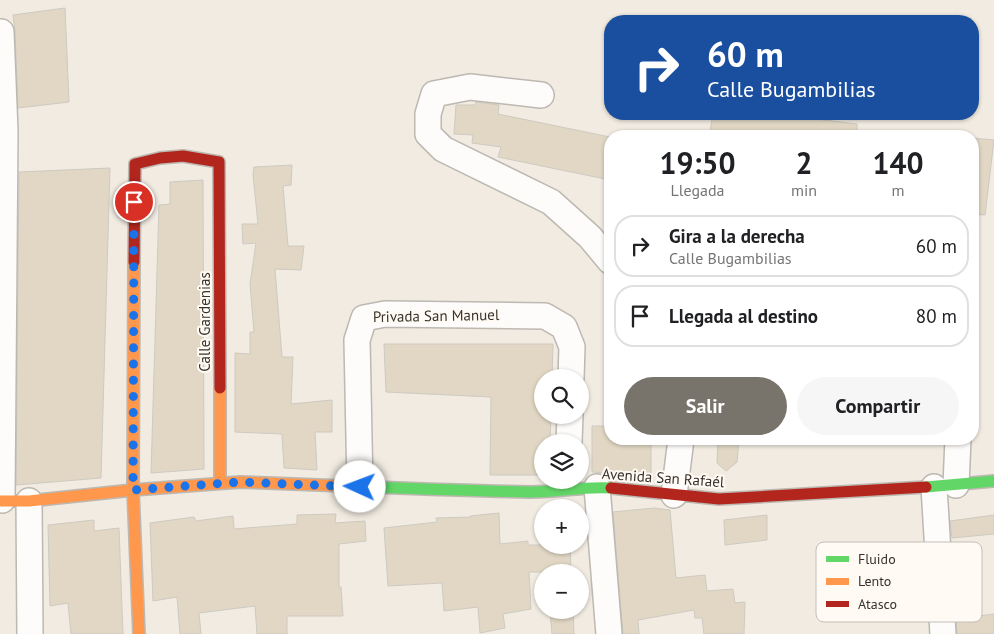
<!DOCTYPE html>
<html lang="es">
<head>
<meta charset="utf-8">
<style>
	body { margin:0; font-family:"PT Sans",sans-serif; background:#f6f6f6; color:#202124; height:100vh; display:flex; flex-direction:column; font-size:19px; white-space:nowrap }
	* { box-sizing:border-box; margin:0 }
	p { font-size:16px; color:#757577 }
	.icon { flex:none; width:28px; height:28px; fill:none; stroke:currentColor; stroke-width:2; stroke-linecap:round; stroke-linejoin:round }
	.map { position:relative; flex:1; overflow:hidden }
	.drawer { position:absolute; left:604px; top:130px; width:375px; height:315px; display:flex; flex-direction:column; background:#fff; border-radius:20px; box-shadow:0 1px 4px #0004 }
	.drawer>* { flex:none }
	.top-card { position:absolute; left:604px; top:15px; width:375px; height:105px; border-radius:20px; box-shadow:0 1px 4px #0004; background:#1a4fa0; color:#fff; overflow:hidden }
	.controls { position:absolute; left:534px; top:369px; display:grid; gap:10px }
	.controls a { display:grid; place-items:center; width:55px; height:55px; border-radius:50%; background:#fff; box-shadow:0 1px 4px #0004; font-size:25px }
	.pin { position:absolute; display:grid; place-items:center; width:42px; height:42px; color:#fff; margin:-21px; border:2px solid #fff; border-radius:50%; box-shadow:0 1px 5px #0007 }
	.me { position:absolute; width:55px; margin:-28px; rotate:272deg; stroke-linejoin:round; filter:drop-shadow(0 0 4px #0008) }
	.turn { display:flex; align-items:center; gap:18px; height:105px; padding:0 20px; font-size:22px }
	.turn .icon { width:65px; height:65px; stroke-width:2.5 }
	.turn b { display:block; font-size:35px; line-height:42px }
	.eta { display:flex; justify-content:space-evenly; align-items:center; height:85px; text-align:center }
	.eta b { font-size:30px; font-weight:700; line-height:35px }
	.button { display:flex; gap:10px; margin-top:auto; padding:10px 20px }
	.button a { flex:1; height:58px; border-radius:30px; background:#78736b; color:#fff; font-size:20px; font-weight:700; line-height:58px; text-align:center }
	.button a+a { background:#f6f6f6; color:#202124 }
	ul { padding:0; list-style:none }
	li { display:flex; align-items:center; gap:15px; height:62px; margin:0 10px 8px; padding:0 10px; border:2px solid #e0e0e0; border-radius:20px }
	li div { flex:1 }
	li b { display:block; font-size:19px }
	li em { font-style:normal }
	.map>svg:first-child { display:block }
</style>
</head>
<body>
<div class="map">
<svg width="994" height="634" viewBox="0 0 994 634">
	<rect width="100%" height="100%" fill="#f1ebe1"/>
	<g fill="#e1d7c4" stroke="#cecac2">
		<polygon points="65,8 69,102 18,108 15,31 13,15"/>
		<polygon points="476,102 499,105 498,114 610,137 610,180 498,157 501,147 472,143 473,135 454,134 456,105 475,105"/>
		<polygon points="713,114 775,114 857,124 857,136 744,136 710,132"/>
		<polygon points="972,138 994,140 985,215 972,214"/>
		<polygon points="292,165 291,185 283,186 288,246 304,246 301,270 275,269 282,357 293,357 291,404 332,400 332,432 315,432 317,470 284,468 282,434 235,432 235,353 250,354 250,332 254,332 250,284 256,243 243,244 242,224 258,224 253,175 254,167"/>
		<polygon points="110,168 101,478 16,485 19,172"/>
		<polygon points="203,180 204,469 151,473 159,205 170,204 170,182"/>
		<polygon points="384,344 553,344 552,378 542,378 542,415 551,415 550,442 542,442 542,475 490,475 491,397 386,392"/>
		<polygon points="592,426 610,426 610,439 651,439 651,473 622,474 592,472"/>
		<polygon points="718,439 739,439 737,462 726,471 717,463"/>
		<polygon points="654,508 670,510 676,578 705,575 707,591 733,589 735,603 745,602 744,634 704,634 702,618 695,618 694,610 638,620 639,634 623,634 613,512"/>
		<polygon points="499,513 500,544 528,541 528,545 570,545 571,572 529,572 531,609 503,614 505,628 480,633 478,607 444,611 442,583 388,586 384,528 437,522 436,518 471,517 470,516"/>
		<polygon points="336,514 335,523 365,521 366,541 339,544 339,587 341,587 343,616 287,616 287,634 257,634 255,606 199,613 201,634 180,634 177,597 153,601 150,523 194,517 196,521 233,516 234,529 297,524 297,515"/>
		<polygon points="767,515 767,540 725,545 724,520"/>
		<polygon points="994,515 994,534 952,538 950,521"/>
		<polygon points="94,520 94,531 119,528 123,634 71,634 68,603 50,606 48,525"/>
		<polygon points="550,610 573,610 574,634 552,634"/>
		<polygon points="994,614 994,634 957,634 956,619"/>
	</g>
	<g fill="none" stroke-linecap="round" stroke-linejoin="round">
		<defs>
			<g id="street">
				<polyline points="1,32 5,131 2,500"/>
				<polyline points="541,95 470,87 434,94 428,114 428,134 443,149 551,202 590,237 610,261"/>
				<polyline points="569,442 570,415"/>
				<polyline points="956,485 958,439"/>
				<polyline points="360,487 357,340 364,318 385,314 545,316 564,327 572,347 571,378"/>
				<polyline points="597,487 609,634"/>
				<polyline points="934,487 943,634"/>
				<polyline points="674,495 681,439"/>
				<polyline points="29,501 30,634"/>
			</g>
			<g id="fast">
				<path d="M 371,487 C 424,489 478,491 531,492 C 558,492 585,486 611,488"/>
				<polyline points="926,487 994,481"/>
			</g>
			<g id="slow">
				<polyline points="134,262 133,490 139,634"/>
				<polyline points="220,388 220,483"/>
				<polyline points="0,501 29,501 133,490 240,482 371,487"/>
			</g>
			<g id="jam">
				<polyline points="134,262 135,164 160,158 183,156 219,162 220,388"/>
				<polyline points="611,488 719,499 926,487"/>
			</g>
		</defs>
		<use href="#street" stroke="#bdb8b1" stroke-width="28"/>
		<use href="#fast" stroke="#bdb8b1" stroke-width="14"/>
		<use href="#slow" stroke="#bdb8b1" stroke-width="14"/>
		<use href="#jam" stroke="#bdb8b1" stroke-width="14"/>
		<use href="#street" stroke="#fdfcfa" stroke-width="25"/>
		<use href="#fast" stroke="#63d668" stroke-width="11"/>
		<use href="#slow" stroke="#ff974d" stroke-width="11"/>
		<use href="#jam" stroke="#b3261e" stroke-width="11"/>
	</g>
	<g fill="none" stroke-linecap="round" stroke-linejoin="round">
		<polyline stroke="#1a73e8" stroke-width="9" stroke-dasharray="0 16.2" points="134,202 133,490 240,482 360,487"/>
	</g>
	<g text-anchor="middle" stroke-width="4" stroke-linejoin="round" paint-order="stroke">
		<g font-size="15" fill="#37332c" stroke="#fffbf4">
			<text transform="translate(436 316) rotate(-1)" y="5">Privada San Manuel</text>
			<text transform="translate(205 322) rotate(-90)" y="5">Calle Gardenias</text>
			<text transform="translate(663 478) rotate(4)" y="5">Avenida San Rafaél</text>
		</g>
	</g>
	<rect x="816" y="542" width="166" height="80" rx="8" fill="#fffbf4" stroke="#c3bfb8" stroke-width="1"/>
	<rect x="826" y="556" width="23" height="6" fill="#63d668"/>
	<rect x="826" y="578" width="23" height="7" fill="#ff974d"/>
	<rect x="826" y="601" width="23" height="6" fill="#b3261e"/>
	<g font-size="14" fill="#37332c">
		<text x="858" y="564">Fluido</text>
		<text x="858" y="586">Lento</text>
		<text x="858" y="609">Atasco</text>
	</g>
</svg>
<div class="controls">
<a><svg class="icon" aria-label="search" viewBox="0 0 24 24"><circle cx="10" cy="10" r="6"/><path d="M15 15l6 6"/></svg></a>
<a><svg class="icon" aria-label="layers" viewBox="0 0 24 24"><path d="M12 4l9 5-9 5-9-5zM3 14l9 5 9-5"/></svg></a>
<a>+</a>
<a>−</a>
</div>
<div class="pin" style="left:134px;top:202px;background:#d93025"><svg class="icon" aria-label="arrive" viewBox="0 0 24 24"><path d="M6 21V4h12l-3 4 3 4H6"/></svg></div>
<svg class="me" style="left:360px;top:487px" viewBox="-20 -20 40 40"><circle r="19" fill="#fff"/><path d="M0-13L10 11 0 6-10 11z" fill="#1a73e8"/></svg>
<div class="top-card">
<div class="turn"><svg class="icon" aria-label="right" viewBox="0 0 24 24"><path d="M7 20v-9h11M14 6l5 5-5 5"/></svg><div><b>60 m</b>Calle Bugambilias</div></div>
</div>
<section class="drawer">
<div class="eta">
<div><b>19:50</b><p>Llegada</p></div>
<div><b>2</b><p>min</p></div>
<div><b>140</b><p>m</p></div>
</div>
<ul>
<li><svg class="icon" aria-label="right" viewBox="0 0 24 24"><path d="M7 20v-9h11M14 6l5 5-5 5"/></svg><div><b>Gira a la derecha</b><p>Calle Bugambilias</p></div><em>60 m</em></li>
<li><svg class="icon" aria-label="arrive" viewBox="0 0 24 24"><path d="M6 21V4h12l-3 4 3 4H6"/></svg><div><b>Llegada al destino</b></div><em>80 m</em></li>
</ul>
<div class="button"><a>Salir</a><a>Compartir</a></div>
</section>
</div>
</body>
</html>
